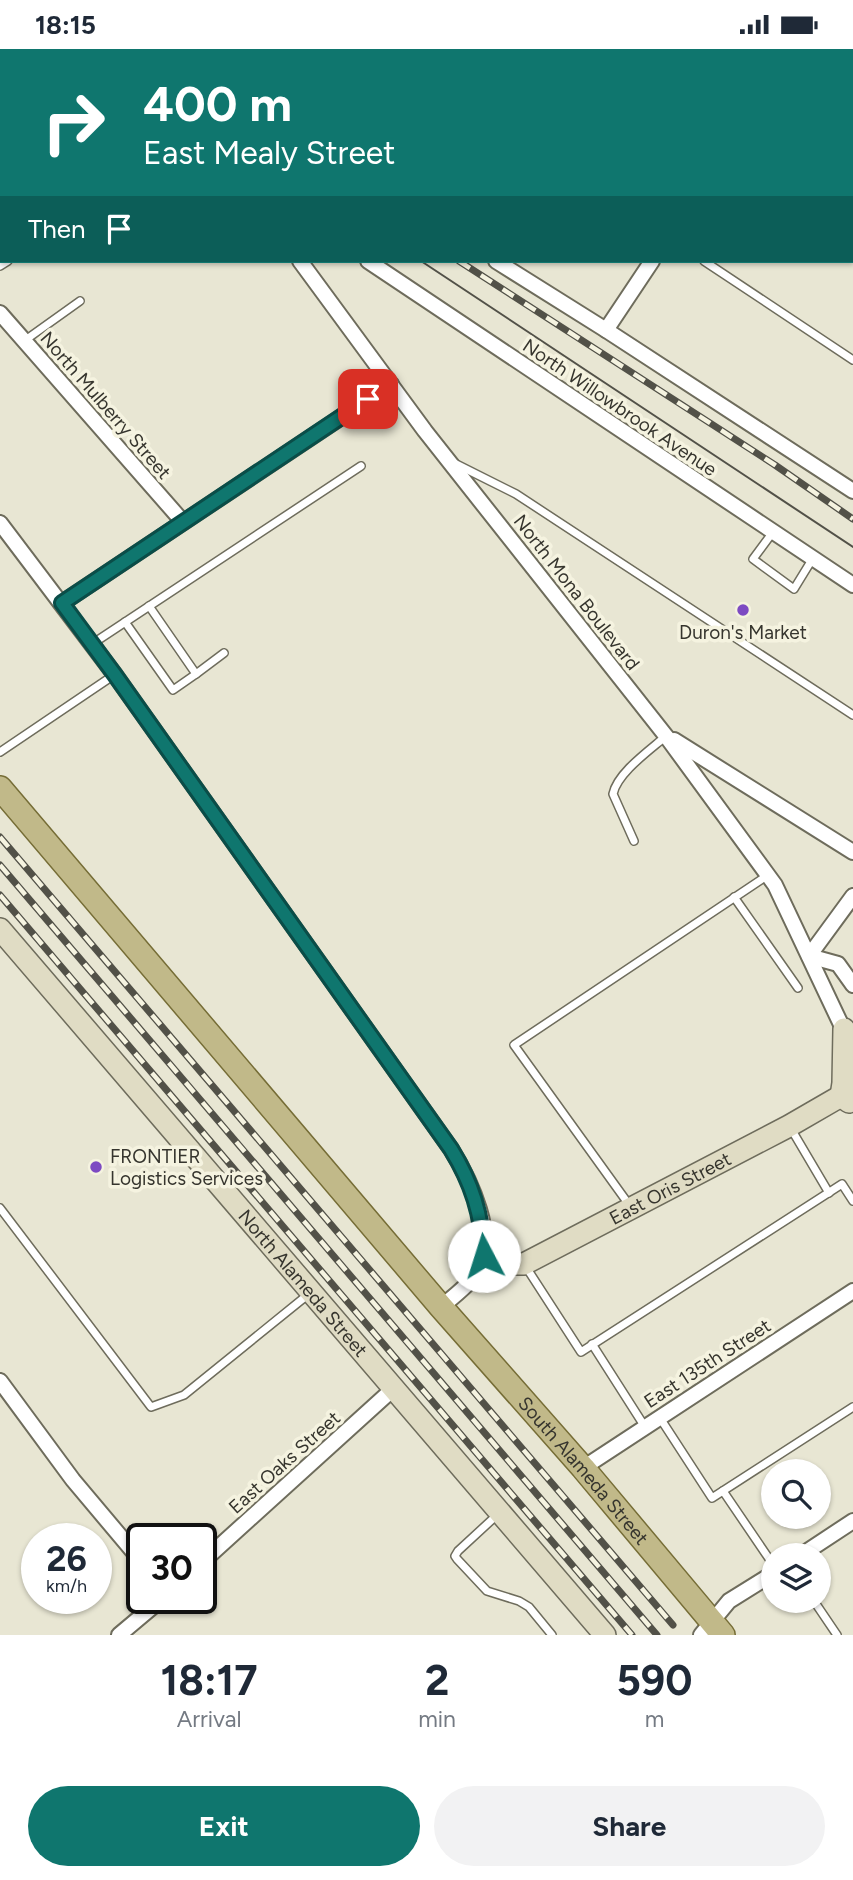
<!DOCTYPE html>
<html lang="en">
<head>
<meta charset="utf-8">
<style>
	body { margin:0; font-family:Figtree,sans-serif; background:#f2f2f3; color:#1f2937; height:100vh; display:flex; flex-direction:column; font-size:26px; white-space:nowrap }
	* { box-sizing:border-box; margin:0 }
	p { font-size:23px; color:#747a83 }
	.icon { flex:none; width:38px; height:38px; fill:none; stroke:currentColor; stroke-width:2; stroke-linecap:round; stroke-linejoin:round }
	.map { position:relative; height:1586px; overflow:hidden }
	.sheet { display:flex; flex-direction:column; background:#fff; flex:1 }
	.sheet>* { flex:none }
	.banner { position:absolute; left:0px; top:0px; width:854px; height:214px; box-shadow:0 2px 5px #0004; background:#0f766e; color:#fff; overflow:hidden }
	.buttons { position:absolute; left:761px; top:1410px; display:grid; gap:14px }
	.buttons a { display:grid; place-items:center; width:70px; height:70px; border-radius:50%; background:#fff; box-shadow:0 2px 5px #0004; font-size:35px }
	.speed { position:absolute; left:21px; top:1474px; display:flex; gap:14px; font-size:35px; font-weight:700; text-align:center }
	.speed>* { display:grid; place-content:center; width:91px; height:91px; border-radius:50%; background:#fff; box-shadow:0 2px 5px #0004; line-height:1 }
	.speed small { font-size:18px; font-weight:400 }
	.speed .limit { border:4px solid #111; border-radius:10px; background:#fff; color:#111 }
	.pin { position:absolute; display:grid; place-items:center; width:60px; height:60px; color:#fff; margin:-30px; border-radius:14px; box-shadow:0 4px 10px #0006 }
	.me { position:absolute; width:77px; margin:-38px; rotate:355deg; stroke-linejoin:round; filter:drop-shadow(0 0 5px #0008) }
	.turn { display:flex; align-items:center; gap:24px; height:147px; padding:0 28px; font-size:32px }
	.turn .icon { width:91px; height:91px; stroke-width:2.5 }
	.turn b { display:block; font-size:49px; line-height:60px }
	.then { display:flex; align-items:center; height:66px; padding:0 28px; background:#0003; gap:14px; font-size:26px }
	.eta { display:flex; justify-content:space-evenly; align-items:center; height:119px; text-align:center }
	.eta b { font-size:42px; font-weight:700; line-height:49px }
	.cta { display:flex; gap:14px; margin-top:auto; padding:14px 28px }
	.cta a { flex:1; height:80px; border-radius:42px; background:#0f766e; color:#fff; font-size:28px; font-weight:700; line-height:80px; text-align:center }
	.cta a+a { background:#f2f2f3; color:#1f2937 }
	.status { display:flex; justify-content:space-between; align-items:center; height:49px; padding:0 35px; background:#fff; direction:ltr }
	.status svg { height:19px; fill:currentColor }
	.map>svg:first-child { display:block }
</style>
</head>
<body>
<div class="status"><b>18:15</b><svg viewBox="0 0 49 12"><path d="M0 12V9h3v3zM5 12V6h3v6zM10 12V3h3v9zM15 12V0h3v12zM26 1h20v11H26zM47 4h2v5h-2z"/></svg></div>
<div class="map">
<svg width="853" height="1586" viewBox="0 0 853 1586">
	<rect width="100%" height="100%" fill="#e8e6d3"/>
	<g fill="none" stroke-linecap="round" stroke-linejoin="round">
		<defs>
			<g id="lane">
				<polyline points="62,0 64,2"/>
				<polyline points="552,2 553,0"/>
				<polyline points="852,43 853,43"/>
				<polyline points="704,212 853,311"/>
				<polyline points="0,217 8,212"/>
				<polyline points="24,292 80,252"/>
				<polyline points="454,414 516,445 853,666"/>
				<polyline points="773,483 753,510 794,540 813,509"/>
				<polyline points="125,573 173,641 196,625 149,557"/>
				<polyline points="92,595 361,417"/>
				<polyline points="196,625 224,604"/>
				<polyline points="0,703 114,626"/>
				<path d="M 634,792 L 613,745 C 617,724 650,701 666,687"/>
				<polyline points="734,848 798,939"/>
				<polyline points="790,1078 829,1144"/>
				<polyline points="630,1157 514,996 768,826"/>
				<polyline points="0,1159 151,1358 184,1346 310,1244"/>
				<polyline points="526,1218 581,1303 842,1135 853,1152"/>
				<polyline points="592,1295 645,1378"/>
				<polyline points="660,1369 712,1449 853,1358"/>
				<polyline points="723,1442 774,1517"/>
				<polyline points="497,1466 458,1502 455,1507 457,1510 487,1542 519,1552 529,1558 552,1586"/>
				<polyline points="814,1552 837,1586"/>
			</g>
			<g id="street">
				<polyline points="122,0 123,2"/>
				<polyline points="221,0 223,2"/>
				<polyline points="584,0 587,2"/>
				<polyline points="791,2 792,0"/>
				<polyline points="852,177 853,178"/>
				<polyline points="300,212 425,382 666,687 775,836 846,986"/>
				<polyline points="368,212 853,536"/>
				<polyline points="496,212 606,281 853,442"/>
				<polyline points="0,264 183,473"/>
				<polyline points="606,281 652,212"/>
				<path d="M 0,474 L 115,626 L 451,1100 C 469,1129 499,1190 477,1224 C 468,1237 453,1248 441,1258"/>
				<polyline points="62,554 391,335"/>
				<polyline points="674,691 853,803"/>
				<polyline points="853,847 809,907 838,915 853,936"/>
				<polyline points="0,1332 73,1431 142,1513"/>
				<polyline points="583,1419 853,1242"/>
				<polyline points="800,1507 853,1472"/>
				<polyline points="201,1514 393,1340"/>
				<polyline points="119,1586 163,1549"/>
				<polyline points="701,1586 729,1552 774,1524"/>
			</g>
			<g id="secondary">
				<path id="s1" d="M 0,880 L 605,1586"/>
				<polyline points="844,980 843,1034 841,1047 849,1053"/>
				<path id="s2" d="M 484,1207 L 505,1215 L 524,1215 L 789,1077 L 853,1040"/>
			</g>
			<g id="primary">
				<polyline points="140,2 143,0"/>
				<polyline points="186,2 188,0"/>
				<polyline points="0,85 2,84"/>
				<polyline points="0,102 2,101"/>
				<polyline points="0,135 2,134"/>
				<path id="s3" d="M 0,739 L 441,1258 L 583,1419 L 723,1586"/>
			</g>
		</defs>
		<use href="#lane" stroke="#6e6c5c" stroke-width="10"/>
		<use href="#street" stroke="#6e6c5c" stroke-width="18"/>
		<use href="#secondary" stroke="#6e6c5c" stroke-width="24"/>
		<use href="#primary" stroke="#766d36" stroke-width="26"/>
		<use href="#lane" stroke="#fff" stroke-width="7"/>
		<use href="#street" stroke="#fff" stroke-width="14"/>
		<use href="#secondary" stroke="#e0dcc4" stroke-width="21"/>
		<use href="#primary" stroke="#c1b989" stroke-width="23"/>
		<g stroke="#525148" stroke-width="2">
			<polyline points="155,0 157,2"/>
			<polyline points="169,0 171,2"/>
			<polyline points="421,212 853,498"/>
		</g>
		<defs>
			<g id="rail">
				<polyline points="186,0 188,2"/>
				<polyline points="459,212 775,416 853,470"/>
				<polyline points="0,788 673,1576"/>
				<polyline points="0,816 657,1586"/>
				<polyline points="0,846 632,1586"/>
			</g>
		</defs>
		<use href="#rail" stroke="#525148" stroke-width="7"/>
		<use href="#rail" stroke="#f5f3e0" stroke-width="4.5" stroke-dasharray="13" stroke-linecap="butt"/>
	</g>
	<g fill="none" stroke-linecap="round" stroke-linejoin="round">
		<defs>
			<path id="route" d="M 368,350 L 62,554 L 115,626 L 451,1100 C 472,1134 482,1166 484,1207"/>
		</defs>
		<use href="#route" stroke="#0a4d48" stroke-width="18"/>
		<use href="#route" stroke="#0f766e" stroke-width="12"/>
	</g>
	<g fill="#7d4ac2" stroke="#f5f3e0" stroke-width="2.5">
		<circle cx="743" cy="561" r="7"/>
		<circle cx="96" cy="1118" r="7"/>
	</g>
	<g text-anchor="middle" stroke-width="7" stroke-linejoin="round" paint-order="stroke">
		<g font-size="19" fill="#36352e" stroke="#f5f3e0">
			<text transform="translate(106 356) rotate(49)" y="7">North Mulberry Street</text>
			<text transform="translate(620 358) rotate(34)" y="7">North Willowbrook Avenue</text>
			<text transform="translate(577 543) rotate(52)" y="7">North Mona Boulevard</text>
			<text dy="7" stroke="none"><textPath href="#s2" startOffset="206">East Oris Street</textPath></text>
			<text dy="7" stroke="none"><textPath href="#s1" startOffset="466">North Alameda Street</textPath></text>
			<text transform="translate(707 1314) rotate(-33)" y="7">East 135th Street</text>
			<text transform="translate(284 1413) rotate(-42)" y="7">East Oaks Street</text>
			<text dy="7" stroke="none"><textPath href="#s3" startOffset="898">South Alameda Street</textPath></text>
		</g>
		<g font-size="19" fill="#36352e" stroke="#f5f3e0">
			<text x="743" y="590">Duron's Market</text>
			<text x="110" y="1114" text-anchor="start">FRONTIER<tspan x="110" dy="22">Logistics Services</tspan></text>
		</g>
	</g>
</svg>
<div class="buttons">
<a><svg class="icon" aria-label="search" viewBox="0 0 24 24"><circle cx="10" cy="10" r="6"/><path d="M15 15l6 6"/></svg></a>
<a><svg class="icon" aria-label="layers" viewBox="0 0 24 24"><path d="M12 4l9 5-9 5-9-5zM3 14l9 5 9-5"/></svg></a>
</div>
<div class="speed"><div>26<small>km/h</small></div><div class="limit">30</div></div>
<div class="pin" style="left:368px;top:350px;background:#d93025"><svg class="icon" aria-label="arrive" viewBox="0 0 24 24"><path d="M6 21V4h12l-3 4 3 4H6"/></svg></div>
<svg class="me" style="left:484px;top:1207px" viewBox="-20 -20 40 40"><circle r="19" fill="#fff"/><path d="M0-13L10 11 0 6-10 11z" fill="#0f766e"/></svg>
<div class="banner">
<div class="turn"><svg class="icon" aria-label="right" viewBox="0 0 24 24"><path d="M7 20v-9h11M14 6l5 5-5 5"/></svg><div><b>400 m</b>East Mealy Street</div></div>
<div class="then">Then<svg class="icon" aria-label="arrive" viewBox="0 0 24 24"><path d="M6 21V4h12l-3 4 3 4H6"/></svg></div>
</div>
</div>
<section class="sheet">
<div class="eta">
<div><b>18:17</b><p>Arrival</p></div>
<div><b>2</b><p>min</p></div>
<div><b>590</b><p>m</p></div>
</div>
<div class="cta"><a>Exit</a><a>Share</a></div>
</section>
</body>
</html>
